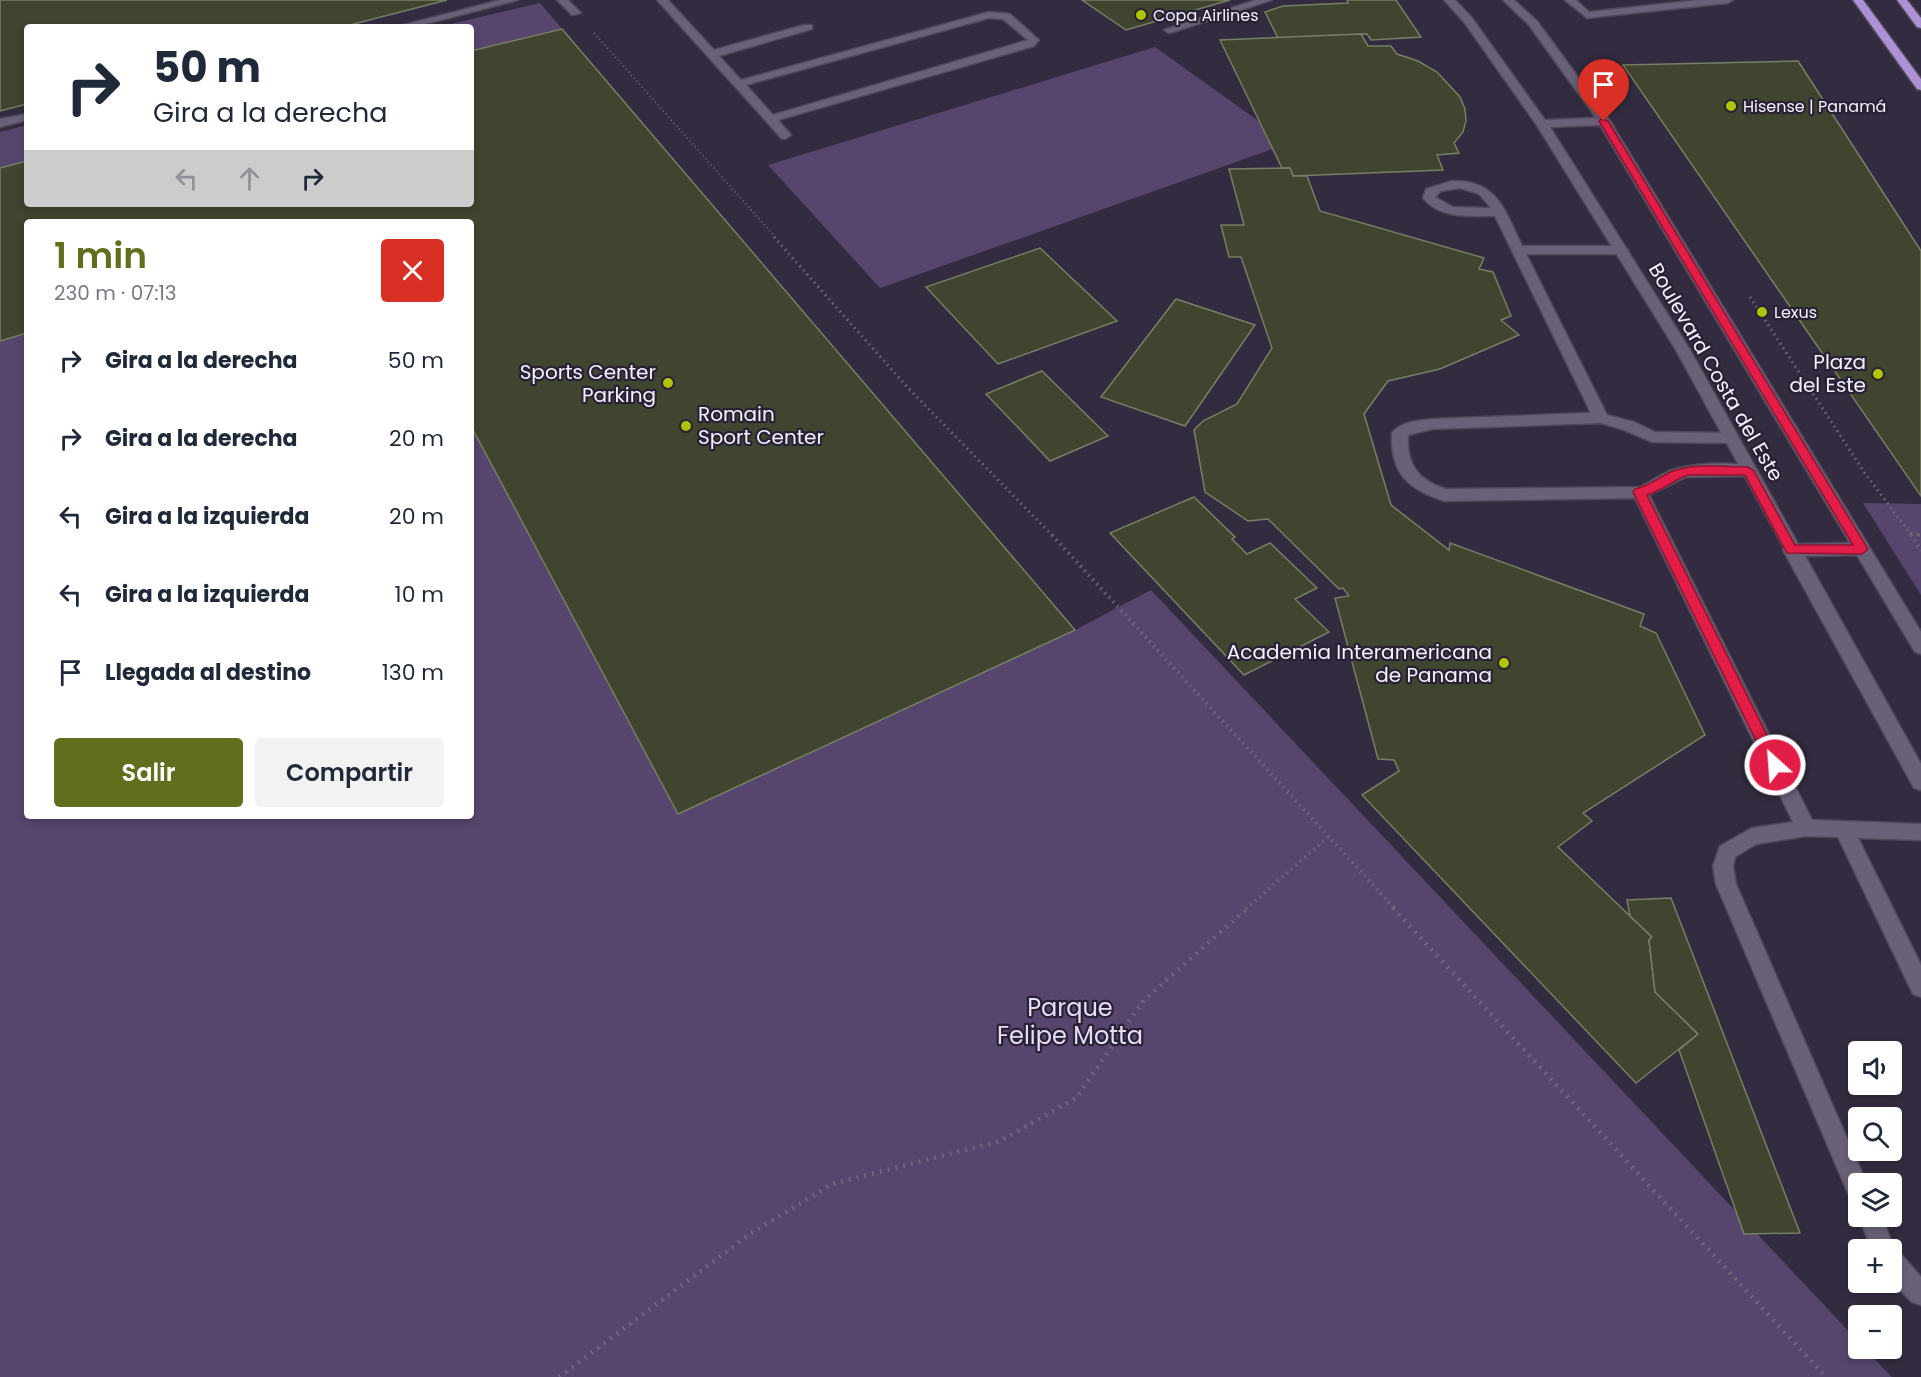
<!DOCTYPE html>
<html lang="es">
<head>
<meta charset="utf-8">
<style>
	body { margin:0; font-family:Poppins,sans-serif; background:#f2f2f3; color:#1f2937; height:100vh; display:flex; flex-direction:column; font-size:22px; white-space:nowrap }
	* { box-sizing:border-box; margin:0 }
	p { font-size:20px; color:#747a83 }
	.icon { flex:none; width:33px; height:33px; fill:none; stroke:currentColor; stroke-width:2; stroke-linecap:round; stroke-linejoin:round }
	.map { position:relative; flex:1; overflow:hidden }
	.side { position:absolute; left:24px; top:219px; width:450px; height:600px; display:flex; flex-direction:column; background:#fff; border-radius:6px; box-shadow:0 3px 9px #0003 }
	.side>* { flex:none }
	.guide { position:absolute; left:24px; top:24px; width:450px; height:183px; border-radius:6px; box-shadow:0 3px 9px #0003; background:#fff; color:#1f2937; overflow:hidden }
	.tools { position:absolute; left:1848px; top:1041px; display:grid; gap:12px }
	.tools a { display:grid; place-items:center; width:54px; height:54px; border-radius:6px; background:#fff; box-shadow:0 3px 9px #0003; font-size:30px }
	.pin { position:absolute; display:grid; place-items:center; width:51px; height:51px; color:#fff; margin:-62px -26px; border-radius:50% 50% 50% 0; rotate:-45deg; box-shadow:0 0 6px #0007 }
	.pin .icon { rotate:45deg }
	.me { position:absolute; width:66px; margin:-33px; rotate:334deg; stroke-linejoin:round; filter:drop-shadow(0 0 4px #0008) }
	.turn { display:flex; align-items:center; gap:21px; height:126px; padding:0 30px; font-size:27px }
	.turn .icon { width:78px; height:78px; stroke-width:2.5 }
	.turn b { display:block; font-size:42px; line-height:51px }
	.lanes { display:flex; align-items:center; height:57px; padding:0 30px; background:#0003; justify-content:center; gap:30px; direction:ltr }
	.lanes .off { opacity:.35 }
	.round { display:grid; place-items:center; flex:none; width:63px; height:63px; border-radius:6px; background:#f2f2f3 }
	.head { display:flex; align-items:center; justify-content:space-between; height:102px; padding:0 30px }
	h1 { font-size:36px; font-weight:600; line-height:45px; color:#606f1e }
	.cta { display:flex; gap:12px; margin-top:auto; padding:12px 30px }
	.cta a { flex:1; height:69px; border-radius:6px; background:#606f1e; color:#fff; font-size:24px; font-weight:600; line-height:69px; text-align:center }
	.cta a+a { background:#f2f2f3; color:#1f2937 }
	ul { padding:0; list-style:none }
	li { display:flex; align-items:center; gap:18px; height:78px; padding:0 30px }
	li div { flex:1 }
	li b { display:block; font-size:22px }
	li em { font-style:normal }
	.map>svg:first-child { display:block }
</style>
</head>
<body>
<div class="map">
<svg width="1921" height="1377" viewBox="0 0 1921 1377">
	<rect width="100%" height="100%" fill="#332b3f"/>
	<g fill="#56466e" fill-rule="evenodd">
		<path d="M 540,3 L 1075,630 L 1151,590 L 1858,1341 L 1858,1348 L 1865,1349 L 1892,1377 L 0,1377 L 0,132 L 27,125 L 27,204 L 471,204 L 471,27 L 438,27 ZM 27,222 L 471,222 L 471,816 L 27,816 Z"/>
		<polygon points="1155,47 1260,122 1273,149 880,288 768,165"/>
		<polygon points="1863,503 1921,504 1921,595"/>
	</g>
	<g fill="#41452f" stroke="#787e65" stroke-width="1.5">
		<polygon points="0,0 447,0 342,27 27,27 27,104 0,111"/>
		<polygon points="1082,0 1230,0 1126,30"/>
		<polygon points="1347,0 1396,0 1421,37 1371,40 1367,34 1278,38 1265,12 1283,6 1348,3"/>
		<polygon points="562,29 1075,630 678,814 471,426 471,222 27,222 27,333 0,341 0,168 27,161 27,204 471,204 471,51"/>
		<polygon points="1361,34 1368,46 1391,46 1397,54 1418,61 1437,72 1460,97 1465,109 1466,121 1463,132 1454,143 1459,153 1437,155 1443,170 1293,176 1290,168 1282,168 1220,40"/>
		<polygon points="1798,61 1921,251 1921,496 1623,65"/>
		<polygon points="1290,168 1293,176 1307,176 1320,211 1484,258 1479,269 1493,272 1511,316 1501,320 1519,335 1440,369 1388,381 1364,414 1391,505 1449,550 1450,543 1644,614 1640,626 1656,633 1705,735 1583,813 1592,821 1558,847 1652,937 1649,940 1655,992 1698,1034 1636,1083 1362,795 1399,771 1394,760 1378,759 1335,598 1349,596 1343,588 1339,589 1268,519 1248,521 1205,492 1194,430 1203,421 1237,404 1272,348 1241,257 1229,257 1221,225 1244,225 1229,169"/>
		<polygon points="1040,248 1117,321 998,364 926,287"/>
		<polygon points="1176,299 1255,325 1185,426 1101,397"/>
		<polygon points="1042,371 1108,436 1050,461 986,394"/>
		<polygon points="1194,497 1235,537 1232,539 1247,554 1270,543 1317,588 1295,599 1329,632 1244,675 1110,533"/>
		<polygon points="1671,898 1800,1233 1744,1234 1679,1050 1698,1034 1655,992 1649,940 1652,937 1630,916 1627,900"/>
	</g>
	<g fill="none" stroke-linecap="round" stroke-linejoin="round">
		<defs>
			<g id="service">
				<polygon points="500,0 518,0 414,27 396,27"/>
				<polygon points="557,0 568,0 581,13 572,15"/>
				<path d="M 657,0 L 668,0 L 714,50 L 804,25 L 812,25 L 812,29 L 719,56 L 741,80 L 989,12 L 1010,14 L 1039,40 L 1034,46 L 778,120 L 791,135 L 785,139 L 781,138 L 766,121 ZM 989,18 L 1003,19 L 1028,40 L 773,115 L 746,85 Z"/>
				<polygon points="1256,0 1272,0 1173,32 1169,33 1164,30"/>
				<polygon points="1565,0 1576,0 1589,12 1699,0 1733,0 1728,3 1587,18"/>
				<polygon points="27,114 27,120 0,127 0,119"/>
				<path d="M 1452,181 C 1498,180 1505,211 1522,246 L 1621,246 L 1628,250 L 1621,254 L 1526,254 L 1607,415 L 1634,422 L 1655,432 L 1730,433 L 1738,438 L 1730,443 L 1652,442 L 1624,430 L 1601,423 L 1432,429 L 1408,435 C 1406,464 1418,480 1446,489 L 1640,487 C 1650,482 1659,476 1669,471 C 1691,463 1731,461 1754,467 L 1756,471 L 1754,475 L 1748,476 L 1686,477 L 1649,495 L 1812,820 L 1921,824 L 1921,840 L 1858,838 L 1921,965 L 1921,997 L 1913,994 L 1838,837 L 1806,836 L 1756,844 L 1735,857 L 1733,866 L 1736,884 L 1867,1184 L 1858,1184 L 1858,1202 L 1850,1198 L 1716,884 L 1713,866 L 1720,846 L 1752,828 L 1793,822 L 1635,498 L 1445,501 C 1408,490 1390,473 1392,433 C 1402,421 1418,421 1432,419 L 1591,413 L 1495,216 C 1470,216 1440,219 1423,198 L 1426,189 ZM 1460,188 L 1479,194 L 1491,208 L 1453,207 L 1435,197 L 1441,191 Z"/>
				<polygon points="1858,1215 1882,1216 1895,1252 1901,1254 1921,1277 1921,1305 1912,1302 1891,1282 1892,1250 1872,1250"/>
			</g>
			<path id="tertiary" d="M 1444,0 L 1455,0 L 1472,18 L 1545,120 L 1596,118 L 1529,25 L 1503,0 L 1514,0 L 1537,21 L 1610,121 L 1921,632 L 1921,654 L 1915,652 L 1857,555 L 1805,556 L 1921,764 L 1921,790 L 1914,788 L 1783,550 L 1784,548 L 1676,350 L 1536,124 L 1464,22 ZM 1600,125 L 1850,543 L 1798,544 L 1690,350 L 1550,127 Z"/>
			<g id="motorway">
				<polygon points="1853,0 1863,0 1921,79 1921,90 1917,89"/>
				<polygon points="1897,0 1907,0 1921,18 1921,28 1917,27"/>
			</g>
		</defs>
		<use href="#service" stroke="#4f4859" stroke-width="3"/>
		<use href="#tertiary" stroke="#4f4859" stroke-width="3"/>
		<use href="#motorway" stroke="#4f4859" stroke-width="3"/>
		<polyline stroke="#6e6779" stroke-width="2" stroke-dasharray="1 3" stroke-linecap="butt" points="594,33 776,238"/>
		<g stroke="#6e6779" stroke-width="3" stroke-dasharray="1.5 4" stroke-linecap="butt">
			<polyline points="774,237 908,388 1053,536"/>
			<polyline points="1750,297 1864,472 1910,533 1921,535"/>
			<polyline points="1910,533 1912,536"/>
		</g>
		<g stroke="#6e6779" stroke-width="4" stroke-dasharray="1.5 4.5" stroke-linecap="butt">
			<polyline points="1052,535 1395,909"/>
			<polyline points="1911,535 1921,551"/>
			<polyline points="1918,535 1921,535"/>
			<polyline points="1246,909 1328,837"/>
		</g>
		<g stroke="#6e6779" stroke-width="4.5" stroke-dasharray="2 6" stroke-linecap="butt">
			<polyline points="1393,908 1826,1377"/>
			<polyline points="559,1377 750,1234 832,1184 1000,1141 1076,1098 1144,1000 1248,908"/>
		</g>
		<use href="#service" fill="#6a6178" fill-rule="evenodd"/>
		<use href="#tertiary" fill="#6a6178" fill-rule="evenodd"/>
		<use href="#motorway" fill="#ac91d5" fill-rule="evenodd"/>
	</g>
	<path fill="#e11d48" stroke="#92132f" stroke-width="1.5" d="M 1601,119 L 1608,121 L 1868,549 L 1862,554 L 1787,553 L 1745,475 L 1688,475 C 1673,480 1662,491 1647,495 L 1782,765 L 1780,769 L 1770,769 L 1633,492 L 1635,489 C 1651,485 1659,477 1673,471 C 1696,463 1724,467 1748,467 L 1754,471 L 1795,545 L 1853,545 L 1599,121 Z"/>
	<g fill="#b0c500" stroke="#292135" stroke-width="2">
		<circle cx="1141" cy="15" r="6"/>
		<circle cx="1731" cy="106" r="6"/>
		<circle cx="1762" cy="312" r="6"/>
		<circle cx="1878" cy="374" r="6"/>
		<circle cx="668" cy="383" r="6"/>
		<circle cx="686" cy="426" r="6"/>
		<circle cx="1504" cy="663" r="6"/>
	</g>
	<g text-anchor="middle" stroke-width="4.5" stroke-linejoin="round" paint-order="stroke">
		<g font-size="16" fill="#f5f0fd" stroke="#292135" text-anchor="start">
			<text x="1153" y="21">Copa Airlines</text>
			<text x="1743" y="112">Hisense | Panamá</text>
			<text x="1774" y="318">Lexus</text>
		</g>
		<g font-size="20" fill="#f5f0fd" stroke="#292135" text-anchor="end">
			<text x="1866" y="369">Plaza<tspan x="1866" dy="23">del Este</tspan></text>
			<text x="656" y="379">Sports Center<tspan x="656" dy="23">Parking</tspan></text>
			<text x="698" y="421" text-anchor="start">Romain<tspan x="698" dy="23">Sport Center</tspan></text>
			<text x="1492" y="659">Academia Interamericana<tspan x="1492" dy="23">de Panama</tspan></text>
		</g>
		<g font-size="20" fill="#f5f0fd" stroke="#292135">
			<text transform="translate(1716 372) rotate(60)" y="7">Boulevard Costa del Este</text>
		</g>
		<g font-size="24" fill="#e6dcf8" stroke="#292135">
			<text x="1070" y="1016">Parque<tspan x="1070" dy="28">Felipe Motta</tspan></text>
		</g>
	</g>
</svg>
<div class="tools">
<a><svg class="icon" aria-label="sound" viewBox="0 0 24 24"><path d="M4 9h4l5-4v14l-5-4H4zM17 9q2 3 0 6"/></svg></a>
<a><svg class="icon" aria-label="search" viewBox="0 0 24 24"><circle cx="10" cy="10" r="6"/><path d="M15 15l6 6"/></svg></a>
<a><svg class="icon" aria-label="layers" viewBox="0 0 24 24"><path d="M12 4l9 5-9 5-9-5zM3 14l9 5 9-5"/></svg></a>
<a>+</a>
<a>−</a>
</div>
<div class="pin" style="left:1604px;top:121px;background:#d93025"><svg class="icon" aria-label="arrive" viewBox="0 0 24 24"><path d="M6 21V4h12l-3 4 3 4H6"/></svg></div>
<svg class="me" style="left:1775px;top:765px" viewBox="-20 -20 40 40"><circle r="17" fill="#e11d48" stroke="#fff" stroke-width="3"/><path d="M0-11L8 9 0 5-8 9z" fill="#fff"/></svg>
<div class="guide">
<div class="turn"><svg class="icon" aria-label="right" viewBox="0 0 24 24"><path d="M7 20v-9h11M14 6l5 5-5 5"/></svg><div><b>50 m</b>Gira a la derecha</div></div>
<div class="lanes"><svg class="icon off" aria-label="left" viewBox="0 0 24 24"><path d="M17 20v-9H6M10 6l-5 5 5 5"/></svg><svg class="icon off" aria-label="ahead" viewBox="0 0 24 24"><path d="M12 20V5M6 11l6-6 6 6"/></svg><svg class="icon" aria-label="right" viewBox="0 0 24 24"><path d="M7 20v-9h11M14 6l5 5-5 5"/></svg></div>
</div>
<section class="side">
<div class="head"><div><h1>1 min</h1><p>230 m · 07:13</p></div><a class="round" style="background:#d93025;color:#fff"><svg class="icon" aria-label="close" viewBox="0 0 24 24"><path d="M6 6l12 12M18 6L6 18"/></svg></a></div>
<ul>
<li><svg class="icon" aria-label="right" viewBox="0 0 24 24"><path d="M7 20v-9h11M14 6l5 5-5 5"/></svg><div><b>Gira a la derecha</b></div><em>50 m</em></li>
<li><svg class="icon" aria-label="right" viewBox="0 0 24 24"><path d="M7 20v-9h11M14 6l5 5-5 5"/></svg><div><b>Gira a la derecha</b></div><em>20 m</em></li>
<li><svg class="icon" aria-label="left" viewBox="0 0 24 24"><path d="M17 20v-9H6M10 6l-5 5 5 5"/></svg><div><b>Gira a la izquierda</b></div><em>20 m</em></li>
<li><svg class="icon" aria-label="left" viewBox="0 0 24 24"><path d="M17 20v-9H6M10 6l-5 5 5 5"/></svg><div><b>Gira a la izquierda</b></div><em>10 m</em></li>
<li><svg class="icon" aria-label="arrive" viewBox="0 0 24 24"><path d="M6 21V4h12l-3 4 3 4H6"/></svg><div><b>Llegada al destino</b></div><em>130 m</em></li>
</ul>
<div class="cta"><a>Salir</a><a>Compartir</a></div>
</section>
</div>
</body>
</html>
